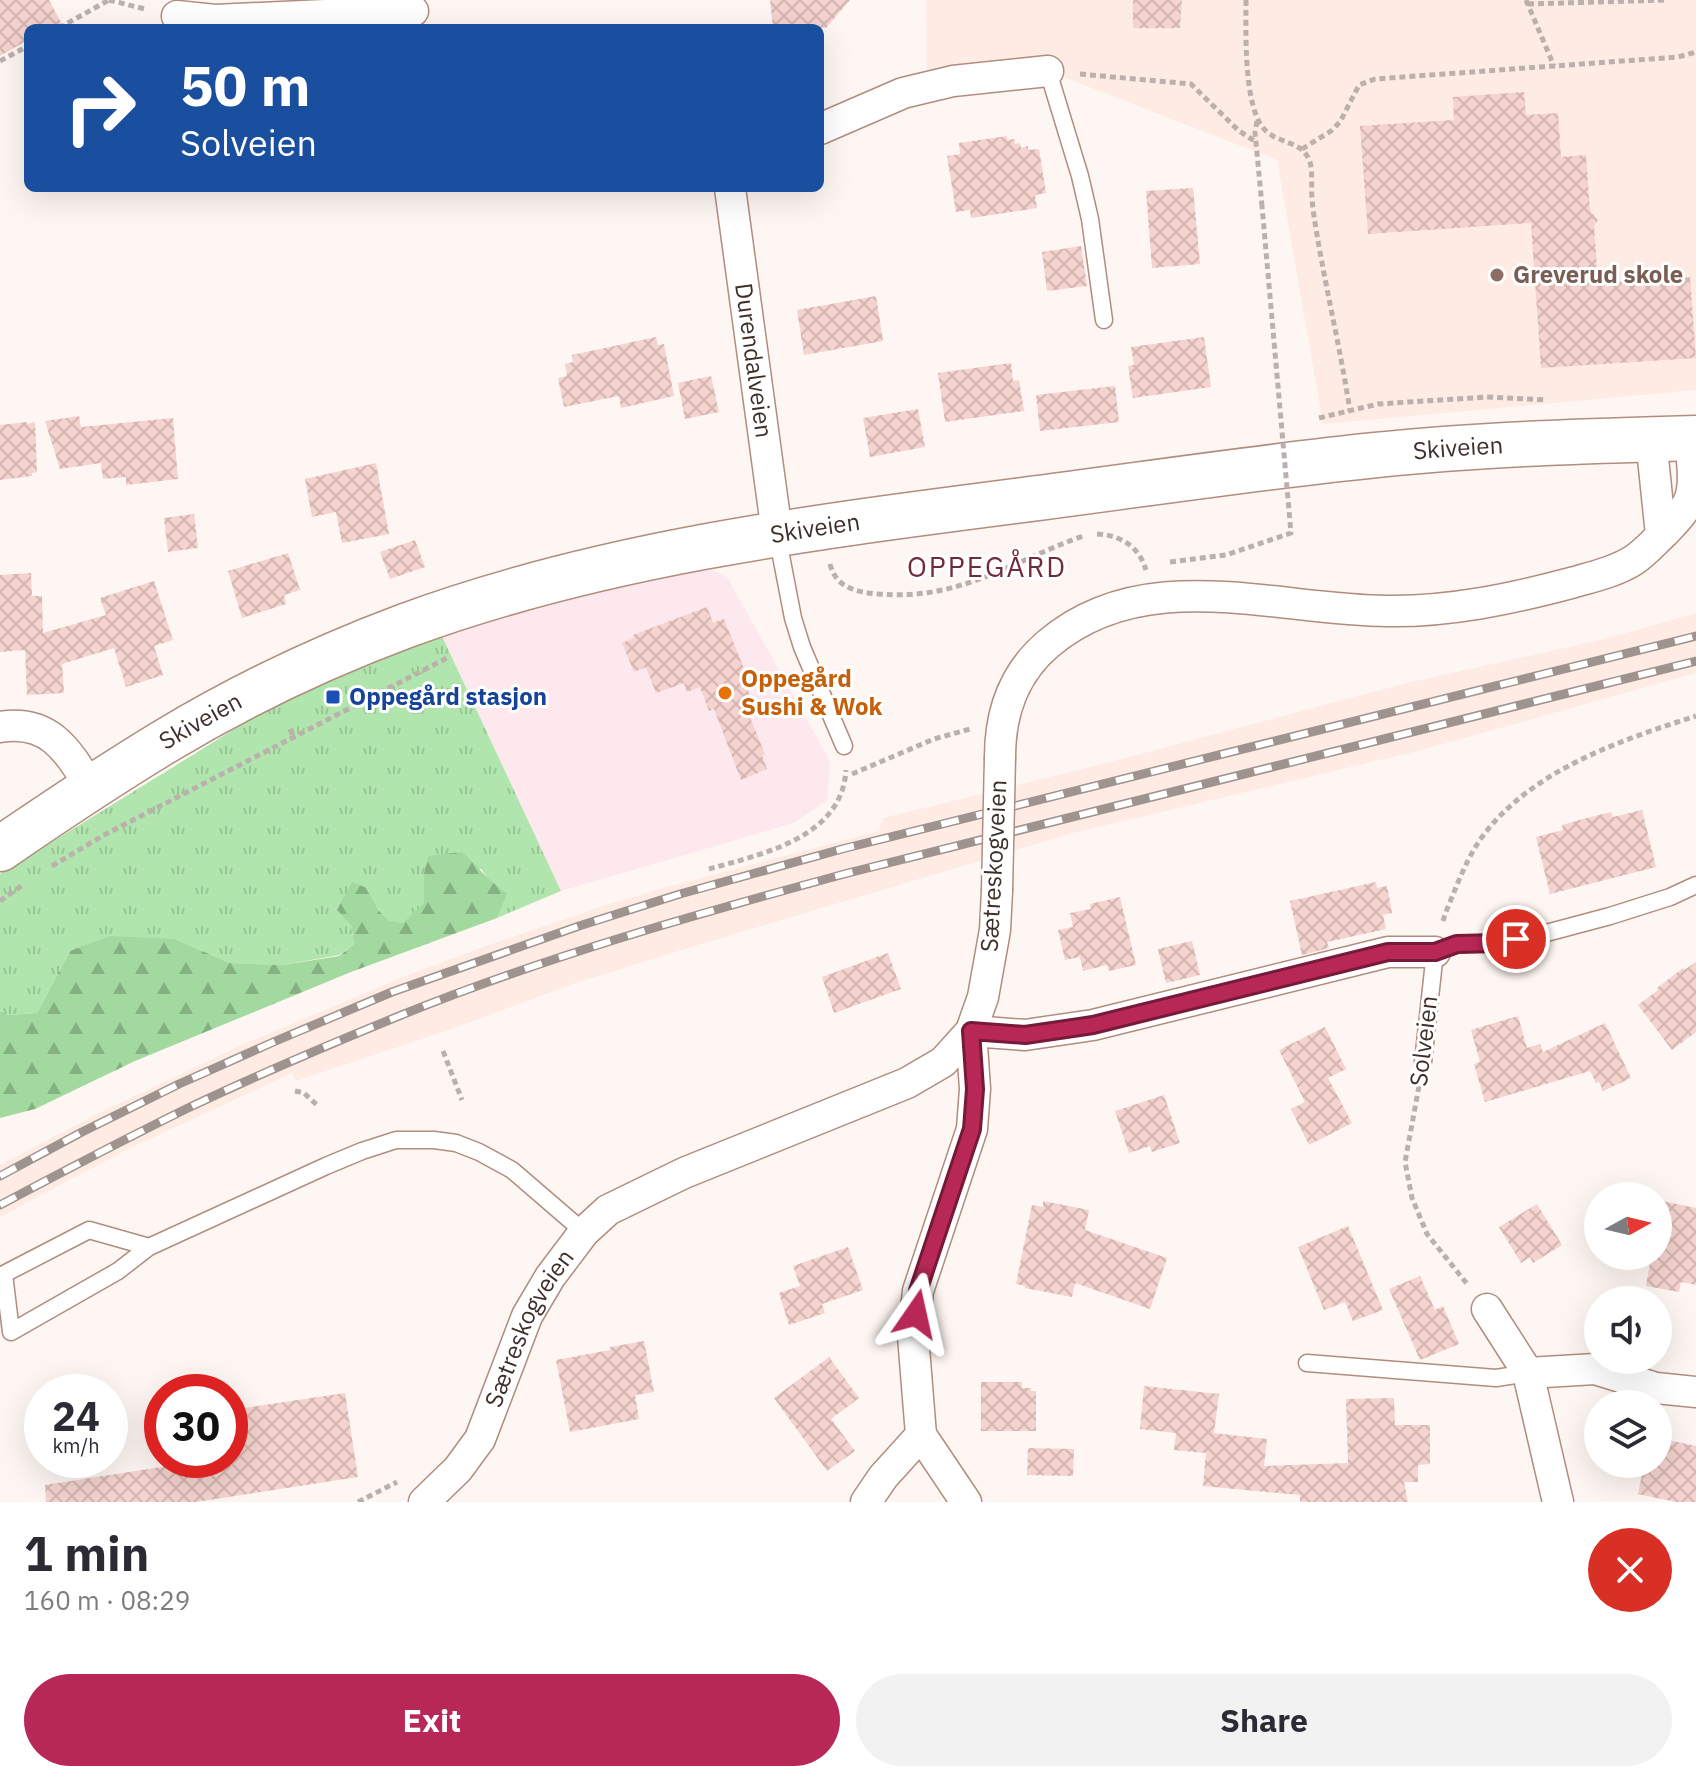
<!DOCTYPE html>
<html lang="en">
<head>
<meta charset="utf-8">
<style>
	body { margin:0; font-family:"IBM Plex Sans",sans-serif; background:#f2f2f3; color:#2b2b33; height:100vh; display:flex; flex-direction:column; font-size:30px; white-space:nowrap }
	* { box-sizing:border-box; margin:0 }
	p { font-size:26px; color:#7c7c81 }
	.icon { flex:none; width:44px; height:44px; fill:none; stroke:currentColor; stroke-width:2; stroke-linecap:round; stroke-linejoin:round }
	.map { position:relative; height:1502px; overflow:hidden }
	.drawer { display:flex; flex-direction:column; background:#fff; flex:1 }
	.drawer>* { flex:none }
	.banner { position:absolute; left:24px; top:24px; width:800px; height:168px; border-radius:12px; box-shadow:0 8px 32px #0002; background:#1a4fa0; color:#fff; overflow:hidden }
	.needle { width:52px; rotate:82deg }
	.fabs { position:absolute; left:1584px; top:1182px; display:grid; gap:16px }
	.fabs a { display:grid; place-items:center; width:88px; height:88px; border-radius:50%; background:#fff; box-shadow:0 8px 32px #0002; font-size:40px }
	.speed { position:absolute; left:24px; top:1374px; display:flex; gap:16px; font-size:40px; font-weight:700; text-align:center }
	.speed>* { display:grid; place-content:center; width:104px; height:104px; border-radius:50%; background:#fff; box-shadow:0 8px 32px #0002; line-height:1 }
	.speed small { font-size:20px; font-weight:400 }
	.speed .limit { border:12px solid #d22; background:#fff; color:#111 }
	.pin { position:absolute; display:grid; place-items:center; width:68px; height:68px; color:#fff; margin:-34px; border:4px solid #fff; border-radius:50%; box-shadow:0 2px 8px #0007 }
	.me { position:absolute; width:88px; margin:-44px; rotate:11deg; stroke-linejoin:round; filter:drop-shadow(0 0 6px #0008) }
	.turn { display:flex; align-items:center; gap:28px; height:168px; padding:0 24px; font-size:36px }
	.turn .icon { width:104px; height:104px; stroke-width:2.5 }
	.turn b { display:block; font-size:56px; line-height:68px }
	.round { display:grid; place-items:center; flex:none; width:84px; height:84px; border-radius:42px; background:#f2f2f3 }
	.head { display:flex; align-items:center; justify-content:space-between; height:136px; padding:0 24px }
	h1 { font-size:48px; font-weight:800; line-height:60px }
	.button { display:flex; gap:16px; margin-top:auto; padding:16px 24px }
	.button a { flex:1; height:92px; border-radius:48px; background:#b72856; color:#fff; font-size:32px; font-weight:800; line-height:92px; text-align:center }
	.button a+a { background:#f2f2f3; color:#2b2b33 }
	.map>svg:first-child { display:block }
</style>
</head>
<body>
<div class="map">
<svg width="1696" height="1502" viewBox="0 0 1696 1502">
	<defs>
		<pattern id="grass-tufts" width="24" height="20" patternUnits="userSpaceOnUse" patternTransform="scale(2)"><rect width="24" height="20" fill="#b1e5ae"/><path d="M3 7l-1-3M5 7V3M7 7l1-3M15 17l-1-3M17 17v-4M19 17l1-3" fill="none" stroke="#99c596"/></pattern>
		<pattern id="forest-firs" width="22" height="20" patternUnits="userSpaceOnUse" patternTransform="scale(2)"><rect width="22" height="20" fill="#a2d99f"/><path d="M5 1l3.5 6h-7zM16 11l3.5 6h-7z" fill="#85b082"/></pattern>
		<pattern id="building-cross-hatch" width="8" height="8" patternUnits="userSpaceOnUse" patternTransform="scale(2)"><rect width="8" height="8" fill="#f5d3ce"/><path d="M0 0l8 8M0 8l8-8" fill="none" stroke="#d3b5b1"/></pattern>
	</defs>
	<rect width="100%" height="100%" fill="#fef6f3"/>
	<polygon fill="#fde8ed" points="703,566 727,577 830,761 827,800 794,823 561,891 441,634 593,587"/>
	<g fill="#feebe3">
		<polygon points="926,0 1696,0 1696,390 1323,424 1277,160 1048,71 927,72"/>
		<polygon points="1696,613 1696,673 1418,751 1073,833 691,947 573,984 443,1032 296,1081 292,1073 124,1151 0,1217 0,1165 103,1111 242,1045 403,977 486,946 603,906 667,887 879,831 883,818 1099,765 1403,684 1609,638"/>
	</g>
	<polygon fill="url(#grass-tufts)" points="441,634 561,891 497,918 508,893 492,884 481,869 424,874 424,903 404,923 389,922 379,911 367,888 351,925 354,944 339,955 283,965 230,963 175,939 70,951 37,1013 8,1015 0,1011 0,874 254,717 349,668"/>
	<path fill="url(#forest-firs)" d="M 462,852 C 478,866 489,883 508,893 L 497,918 L 351,972 L 135,1061 L 35,1109 L 0,1118 L 0,1011 L 8,1015 L 37,1013 L 70,951 L 110,936 L 175,939 L 230,963 L 283,965 L 339,956 L 354,944 L 351,925 L 337,910 L 352,882 L 367,888 L 379,911 L 389,921 L 403,923 L 424,903 L 424,874 L 428,856 Z"/>
	<g fill="url(#building-cross-hatch)">
		<polygon points="0,0 49,0 64,28 28,28 28,40 0,56"/>
		<polygon points="770,0 850,0 826,28 773,28"/>
		<polygon points="1133,0 1182,0 1180,28 1133,28"/>
		<polygon points="1524,92 1526,115 1558,113 1561,157 1586,155 1590,211 1598,220 1594,226 1598,283 1690,277 1696,358 1541,368 1531,223 1368,234 1360,126 1454,120 1453,97"/>
		<polygon points="1007,136 1007,140 1015,139 1015,144 1020,143 1021,148 1028,146 1028,150 1039,149 1046,193 1035,195 1037,208 971,218 970,210 956,212 947,156 960,154 959,143"/>
		<polygon points="1193,188 1200,264 1152,268 1146,191"/>
		<polygon points="1081,246 1087,286 1047,291 1042,252"/>
		<polygon points="876,296 883,341 804,355 797,310"/>
		<polygon points="656,337 658,345 664,344 674,396 621,408 619,396 564,407 558,378 567,376 565,364 573,362 572,355"/>
		<polygon points="1204,337 1211,387 1133,398 1128,366 1134,365 1131,347"/>
		<polygon points="1011,363 1013,381 1019,380 1024,411 945,422 938,373"/>
		<polygon points="711,376 719,412 685,419 678,383"/>
		<polygon points="1115,386 1119,422 1040,431 1036,395"/>
		<polygon points="918,409 925,447 870,457 863,418"/>
		<polygon points="79,416 81,427 173,418 178,479 126,485 126,477 103,479 101,463 60,469 45,421"/>
		<polygon points="27,422 27,424 35,422 37,472 32,473 32,476 0,480 0,425"/>
		<polygon points="376,463 389,534 342,543 336,512 312,517 305,479"/>
		<polygon points="194,514 198,548 168,552 164,518"/>
		<polygon points="415,540 425,567 390,579 380,552"/>
		<polygon points="288,553 300,590 284,595 286,604 242,618 228,571"/>
		<polygon points="31,573 32,596 42,596 43,633 106,615 100,598 154,581 173,640 154,646 163,675 126,687 114,648 62,664 64,693 27,695 25,650 0,652 0,575"/>
		<polygon points="707,607 713,623 724,619 745,671 741,673 750,695 742,698 765,754 762,755 767,769 741,780 714,709 709,711 700,687 687,692 684,683 656,693 646,667 634,672 622,643 634,638 633,635"/>
		<polygon points="1642,810 1656,867 1550,894 1536,837 1563,830 1562,825 1587,818 1611,812 1613,817"/>
		<polygon points="1376,882 1377,888 1387,886 1392,913 1383,915 1386,929 1327,942 1329,948 1302,955 1290,901"/>
		<polygon points="1120,897 1136,965 1109,971 1107,965 1083,971 1080,957 1065,960 1058,930 1073,927 1070,913 1091,909 1090,904"/>
		<polygon points="1192,941 1200,975 1166,983 1158,949"/>
		<polygon points="888,953 901,989 834,1013 822,977"/>
		<polygon points="1696,962 1696,1032 1672,1050 1638,1005 1658,990 1657,988 1683,968 1684,970"/>
		<polygon points="1518,1016 1527,1048 1540,1044 1543,1052 1605,1023 1631,1078 1603,1091 1599,1082 1596,1083 1590,1071 1485,1102 1474,1064 1480,1062 1471,1030"/>
		<polygon points="1325,1027 1346,1069 1328,1078 1352,1123 1309,1145 1291,1109 1305,1102 1279,1050"/>
		<polygon points="1164,1095 1180,1143 1152,1152 1150,1146 1129,1153 1115,1111"/>
		<polygon points="1043,1201 1089,1210 1085,1230 1167,1258 1150,1309 1075,1283 1072,1297 1025,1288 1025,1286 1016,1284 1032,1205 1043,1207"/>
		<polygon points="1662,1201 1696,1208 1696,1285 1681,1282 1679,1292 1646,1286 1651,1256 1658,1256 1658,1220"/>
		<polygon points="1537,1204 1562,1245 1533,1263 1530,1257 1521,1263 1499,1227"/>
		<polygon points="1348,1226 1383,1310 1353,1321 1345,1302 1324,1310 1298,1247"/>
		<polygon points="848,1247 863,1290 822,1304 825,1313 789,1325 779,1293 800,1286 793,1266"/>
		<polygon points="1420,1276 1435,1310 1443,1306 1459,1344 1420,1360 1389,1289"/>
		<polygon points="644,1341 654,1392 635,1395 639,1419 570,1432 556,1360 610,1350 610,1347"/>
		<polygon points="829,1357 859,1398 831,1419 855,1451 827,1471 774,1398"/>
		<polygon points="981,1382 1022,1382 1022,1388 1031,1388 1031,1391 1036,1391 1036,1431 981,1431"/>
		<polygon points="1144,1386 1219,1394 1214,1433 1267,1439 1264,1466 1348,1463 1346,1399 1394,1398 1395,1425 1430,1425 1430,1464 1418,1465 1418,1482 1404,1482 1408,1502 1300,1502 1300,1495 1203,1486 1206,1453 1174,1450 1176,1433 1140,1429"/>
		<polygon points="345,1393 358,1477 196,1502 46,1502 45,1485 168,1466 168,1463 189,1460 230,1460 230,1410"/>
		<polygon points="1658,1438 1696,1446 1696,1502 1676,1502 1638,1494 1644,1464 1658,1464"/>
		<polygon points="1028,1448 1074,1449 1073,1476 1027,1475"/>
	</g>
	<g fill="none" stroke-linecap="round" stroke-linejoin="round">
		<defs>
			<g id="lane">
				<polyline points="1048,71 1080,176 1090,219 1104,320"/>
				<polyline points="777,535 793,618 802,647 844,746"/>
				<polyline points="1423,1062 1435,952 1457,944 1498,943 1535,936 1610,916 1670,897 1696,885"/>
				<polyline points="149,1247 89,1230 4,1274 11,1332 118,1271 149,1247 326,1166 362,1151 396,1140 434,1140 456,1143 479,1152 512,1170 584,1232"/>
				<polyline points="1307,1363 1496,1378 1528,1373"/>
			</g>
			<g id="street">
				<polyline points="177,16 215,20 413,11"/>
				<polyline points="820,129 903,93 953,81 1048,71"/>
				<path id="s1" d="M 730,188 L 777,533"/>
				<polyline points="1651,439 1661,535"/>
				<path d="M 0,727 C 50,719 68,751 91,788"/>
				<path d="M 1000,757 C 1000,713 1014,673 1048,644 C 1144,562 1273,610 1387,611 C 1449,612 1511,599 1571,583 C 1592,577 1615,572 1634,560 C 1646,552 1654,542 1665,532 C 1674,522 1686,511 1690,498 C 1696,480 1691,457 1690,438"/>
				<polyline points="971,1031 1025,1035 1093,1025 1388,952 1435,952"/>
				<polyline points="1487,1309 1528,1373 1558,1502"/>
				<polyline points="1528,1373 1595,1369 1656,1388 1696,1392"/>
				<polyline points="921,1435 966,1502"/>
				<path id="s2" d="M 424,1502 L 458,1469 L 480,1439 L 527,1316 L 550,1277 L 584,1232 L 608,1210 L 684,1173 L 907,1083 L 943,1062 L 971,1031 L 983,997 L 995,930 L 997,891"/>
				<polyline points="866,1502 883,1477 921,1435 913,1336 918,1291 972,1129 975,1089 971,1031"/>
			</g>
			<g id="primary">
				<path id="s3" d="M 0,849 C 54,812 108,776 164,742 C 240,696 322,657 405,626 C 603,553 814,527 1023,500 C 1140,485 1258,467 1376,455 C 1482,444 1589,441 1696,438"/>
			</g>
		</defs>
		<use href="#lane" stroke="#b08d7e" stroke-width="19"/>
		<use href="#street" stroke="#b08d7e" stroke-width="33"/>
		<use href="#primary" stroke="#b08d7e" stroke-width="47"/>
		<g stroke="#bbb0ac" stroke-width="5" stroke-dasharray="6 4" stroke-linecap="butt">
			<polyline points="109,0 145,9"/>
			<path d="M 1246,0 C 1246,31 1243,110 1266,131 C 1280,144 1303,141 1310,162 C 1313,174 1311,187 1312,199 C 1313,211 1315,223 1317,235 C 1327,294 1341,352 1350,411"/>
			<polyline points="1526,0 1554,66"/>
			<polyline points="1528,4 1667,0"/>
			<polyline points="59,28 109,0"/>
			<polyline points="0,61 28,46"/>
			<polyline points="1080,74 1191,84 1238,130 1256,142"/>
			<polyline points="1257,121 1255,132 1262,206"/>
			<polyline points="1302,149 1331,131 1340,122 1359,85 1375,79 1678,57 1696,52"/>
			<polyline points="1319,418 1378,404 1487,397 1547,400"/>
			<path d="M 1097,534 C 1120,535 1139,546 1146,570"/>
			<path d="M 830,564 C 836,588 856,592 878,594 C 960,601 1010,562 1083,536"/>
			<polyline points="290,729 293,737"/>
			<polyline points="852,774 934,739 970,729"/>
			<polyline points="52,866 104,835 447,658"/>
			<path d="M 709,869 C 762,854 842,838 846,770"/>
			<polyline points="0,901 24,884"/>
			<path d="M 1443,921 C 1446,910 1452,898 1456,887 C 1464,868 1472,850 1485,833 C 1535,769 1621,740 1696,716"/>
			<polyline points="443,1051 462,1100"/>
			<polyline points="1419,1086 1405,1162 1412,1198 1427,1234 1468,1285"/>
			<polyline points="295,1091 304,1093 317,1105"/>
			<polyline points="358,1502 397,1482"/>
		</g>
		<use href="#lane" stroke="#fff" stroke-width="16"/>
		<use href="#street" stroke="#fff" stroke-width="30"/>
		<use href="#primary" stroke="#fff" stroke-width="44"/>
		<defs>
			<g id="rail">
				<polyline points="0,1176 82,1132 179,1084 278,1040 392,992 579,926 680,894 842,849 1696,636"/>
				<path d="M 0,1205 C 62,1172 125,1139 188,1108 C 257,1075 328,1045 399,1016 C 544,957 697,914 848,873 L 1696,661"/>
			</g>
		</defs>
		<use href="#rail" stroke="#9e938e" stroke-width="9"/>
		<use href="#rail" stroke="#fff" stroke-width="6" stroke-dasharray="18" stroke-linecap="butt"/>
		<defs>
			<polyline id="street-bridge" points="997,891 1000,757"/>
		</defs>
		<use href="#street-bridge" stroke="#b08d7e" stroke-width="33" stroke-linecap="butt"/>
		<polyline stroke="#bbb0ac" stroke-width="5" stroke-dasharray="6 4" stroke-linecap="butt" points="1170,562 1226,555 1291,533 1262,206"/>
		<use href="#street-bridge" stroke="#fff" stroke-width="30"/>
	</g>
	<g fill="none" stroke-linecap="round" stroke-linejoin="round">
		<defs>
			<polyline id="route" points="916,1314 918,1291 972,1129 975,1089 971,1031 1025,1035 1093,1025 1388,952 1435,952 1457,944 1498,943 1516,939"/>
		</defs>
		<use href="#route" stroke="#771a38" stroke-width="20"/>
		<use href="#route" stroke="#b72856" stroke-width="14"/>
	</g>
	<circle fill="#8d6e63" stroke="#fff" stroke-width="3" cx="1497" cy="275" r="8"/>
	<circle fill="#e8710a" stroke="#fff" stroke-width="3" cx="725" cy="693" r="8"/>
	<rect fill="#1a4fb4" stroke="#fff" stroke-width="3" x="325" y="689" width="16" height="16" rx="4"/>
	<g text-anchor="middle" stroke-width="6" stroke-linejoin="round" paint-order="stroke">
		<g font-size="24" font-weight="bold" fill="#785e54" stroke="#fff" text-anchor="start">
			<text x="1513" y="283">Greverud skole</text>
		</g>
		<g font-size="24" fill="#3e2f29" stroke="#fff">
			<text dy="8" stroke="none"><textPath href="#s1" startOffset="174">Durendalveien</textPath></text>
			<text dy="8" stroke="none"><textPath href="#s3" startOffset="1534">Skiveien</textPath></text>
			<text dy="8" stroke="none"><textPath href="#s3" startOffset="886">Skiveien</textPath></text>
			<text dy="8" stroke="none"><textPath href="#s3" startOffset="238">Skiveien</textPath></text>
			<text transform="translate(994 866) rotate(-87)" y="8">Sætreskogveien</text>
			<text transform="translate(1424 1041) rotate(-83)" y="8">Solveien</text>
			<text dy="8" stroke="none"><textPath href="#s2" startOffset="206">Sætreskogveien</textPath></text>
		</g>
		<g font-size="24" font-weight="bold" fill="#c56008" stroke="#fff" text-anchor="start">
			<text x="741" y="687">Oppegård<tspan x="741" dy="28">Sushi &amp; Wok</tspan></text>
		</g>
		<g font-size="24" font-weight="bold" fill="#164399" stroke="#fff" text-anchor="start">
			<text x="349" y="705">Oppegård stasjon</text>
		</g>
		<g font-size="28" letter-spacing="2" fill="#6f2a3b" stroke="#fff">
			<text x="987" y="577">OPPEGÅRD</text>
		</g>
	</g>
</svg>
<div class="fabs">
<a><svg class="needle" viewBox="-14 -14 28 28"><path d="M0-13l5 13h-10z" fill="#e53935"/><path d="M0 13l5-13h-10z" fill="#7c7c81"/></svg></a>
<a><svg class="icon" aria-label="sound" viewBox="0 0 24 24"><path d="M4 9h4l5-4v14l-5-4H4zM17 9q2 3 0 6"/></svg></a>
<a><svg class="icon" aria-label="layers" viewBox="0 0 24 24"><path d="M12 4l9 5-9 5-9-5zM3 14l9 5 9-5"/></svg></a>
</div>
<div class="speed"><div>24<small>km/h</small></div><div class="limit">30</div></div>
<div class="pin" style="left:1516px;top:939px;background:#d93025"><svg class="icon" aria-label="arrive" viewBox="0 0 24 24"><path d="M6 21V4h12l-3 4 3 4H6"/></svg></div>
<svg class="me" style="left:916px;top:1314px" viewBox="-20 -20 40 40"><path d="M0-17L14 15 0 8-14 15z" fill="#b72856" stroke="#fff" stroke-width="4"/></svg>
<div class="banner">
<div class="turn"><svg class="icon" aria-label="right" viewBox="0 0 24 24"><path d="M7 20v-9h11M14 6l5 5-5 5"/></svg><div><b>50 m</b>Solveien</div></div>
</div>
</div>
<section class="drawer">
<div class="head"><div><h1>1 min</h1><p>160 m · 08:29</p></div><a class="round" style="background:#d93025;color:#fff"><svg class="icon" aria-label="close" viewBox="0 0 24 24"><path d="M6 6l12 12M18 6L6 18"/></svg></a></div>
<div class="button"><a>Exit</a><a>Share</a></div>
</section>
</body>
</html>
